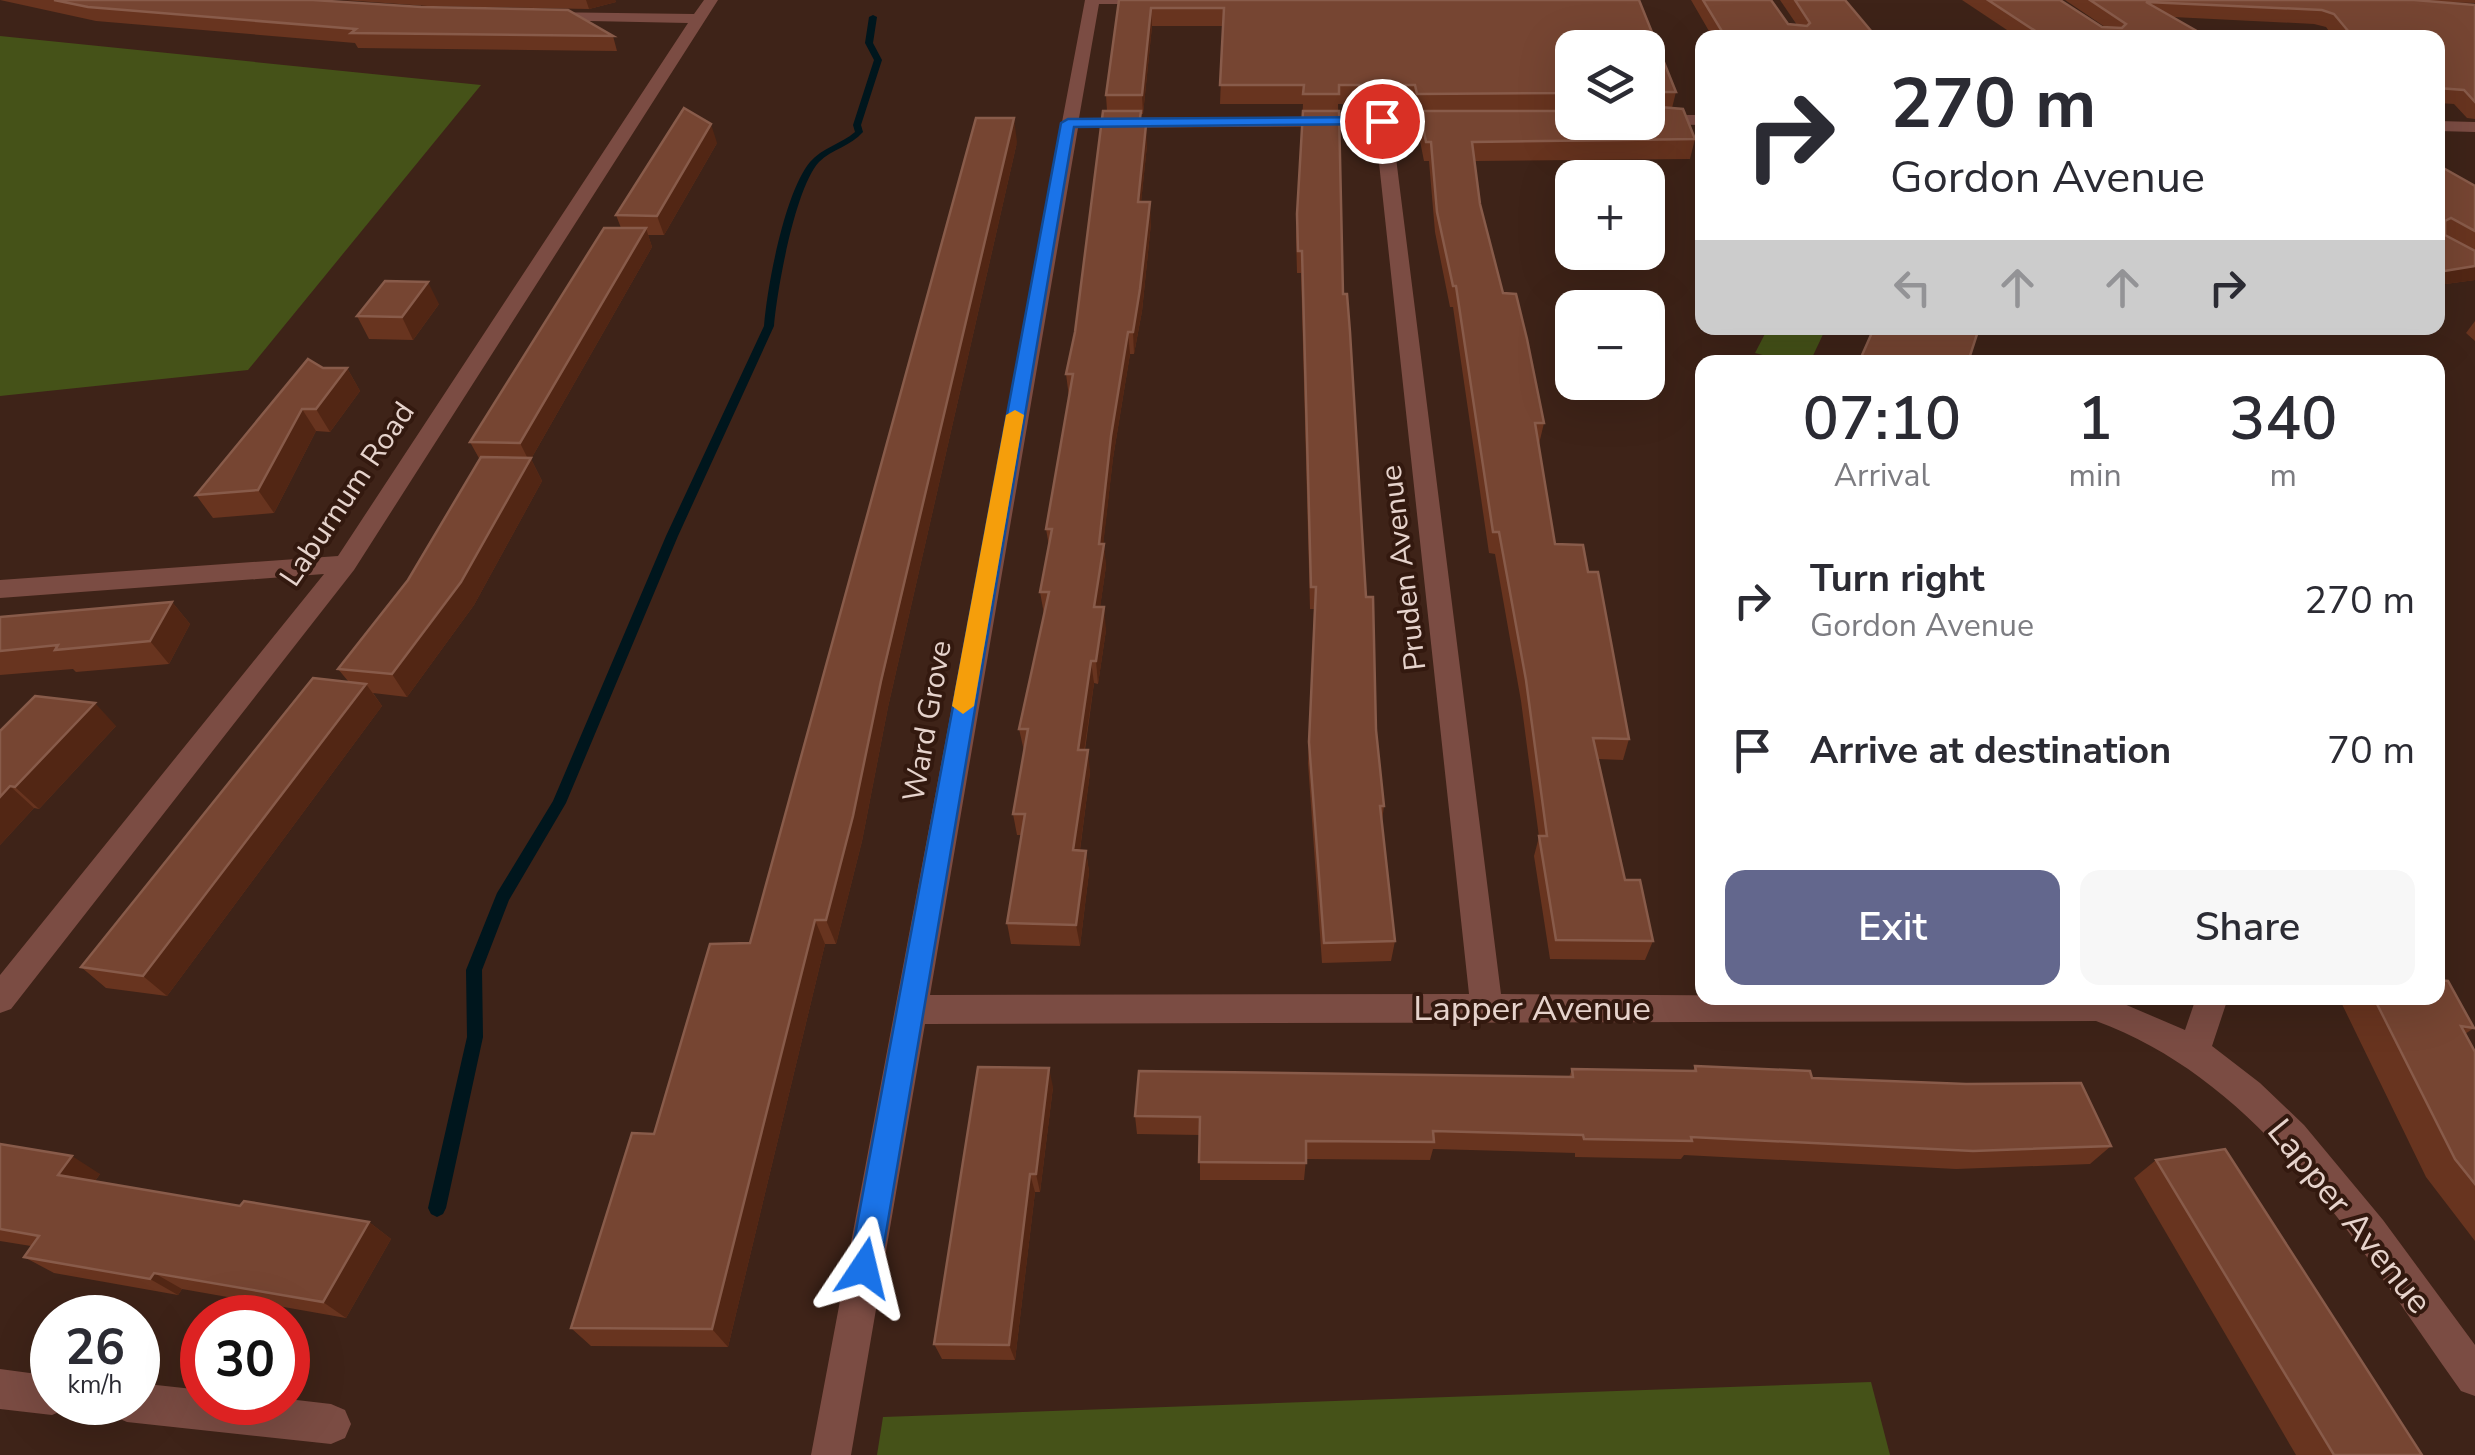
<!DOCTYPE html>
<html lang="en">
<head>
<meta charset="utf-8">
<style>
	body { margin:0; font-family:"Nunito Sans",sans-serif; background:#f7f7f7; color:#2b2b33; height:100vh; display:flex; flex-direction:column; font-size:38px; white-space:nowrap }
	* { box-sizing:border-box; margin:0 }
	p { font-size:32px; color:#7c7c81 }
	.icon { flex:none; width:55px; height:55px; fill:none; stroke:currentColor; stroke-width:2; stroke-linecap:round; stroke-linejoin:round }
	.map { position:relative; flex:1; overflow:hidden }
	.side { position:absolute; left:1695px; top:355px; width:750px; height:650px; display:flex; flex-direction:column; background:#fff; border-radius:20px; box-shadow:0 10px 40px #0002 }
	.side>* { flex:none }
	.top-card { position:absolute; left:1695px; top:30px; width:750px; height:305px; border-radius:20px; box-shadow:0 10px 40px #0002; background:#fff; color:#2b2b33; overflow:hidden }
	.tools { position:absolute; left:1555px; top:30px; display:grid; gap:20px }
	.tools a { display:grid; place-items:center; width:110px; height:110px; border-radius:20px; background:#fff; box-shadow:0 10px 40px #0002; font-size:50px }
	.speed { position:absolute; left:30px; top:1295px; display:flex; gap:20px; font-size:50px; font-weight:700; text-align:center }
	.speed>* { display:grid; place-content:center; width:130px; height:130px; border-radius:50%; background:#fff; box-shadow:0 10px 40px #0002; line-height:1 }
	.speed small { font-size:25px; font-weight:400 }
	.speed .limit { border:15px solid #d22; background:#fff; color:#111 }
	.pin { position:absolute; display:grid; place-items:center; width:85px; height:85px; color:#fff; margin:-42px; border:5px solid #fff; border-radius:50%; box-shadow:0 2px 10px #0007 }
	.me { position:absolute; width:110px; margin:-55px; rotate:10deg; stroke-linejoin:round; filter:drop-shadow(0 0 8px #0008) }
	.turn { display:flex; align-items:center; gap:35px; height:210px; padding:0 30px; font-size:45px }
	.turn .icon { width:130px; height:130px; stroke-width:2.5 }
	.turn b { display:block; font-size:70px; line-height:85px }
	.lanes { display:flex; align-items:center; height:95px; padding:0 30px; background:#0003; justify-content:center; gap:50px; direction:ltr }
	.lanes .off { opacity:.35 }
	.eta { display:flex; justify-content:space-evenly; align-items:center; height:170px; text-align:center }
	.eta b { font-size:60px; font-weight:600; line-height:70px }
	.button { display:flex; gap:20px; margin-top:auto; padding:20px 30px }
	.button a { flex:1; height:115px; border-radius:20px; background:#63678d; color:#fff; font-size:40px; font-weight:600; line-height:115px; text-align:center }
	.button a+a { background:#f7f7f7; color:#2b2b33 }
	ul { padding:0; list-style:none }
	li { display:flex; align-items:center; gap:30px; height:150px; padding:0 30px }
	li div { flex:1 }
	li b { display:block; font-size:38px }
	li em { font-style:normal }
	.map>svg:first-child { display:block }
</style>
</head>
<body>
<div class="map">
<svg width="2475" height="1455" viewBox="0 0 2475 1455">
	<rect width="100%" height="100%" fill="#3e2318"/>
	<g fill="#455218">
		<polygon points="0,36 481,85 248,370 0,396"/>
		<polygon points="1768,328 1826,328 1810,362 1789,362 1755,353"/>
		<polygon points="1871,1382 1890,1455 877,1455 883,1417"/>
	</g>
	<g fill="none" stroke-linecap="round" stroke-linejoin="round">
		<path fill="#00161d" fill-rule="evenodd" d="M 873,15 L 877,17 L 873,43 L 882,60 L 861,125 L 863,132 C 851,146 832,149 819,162 C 795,188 777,290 774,326 L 678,536 L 566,803 L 509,900 L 482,970 L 483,1037 L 446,1208 L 443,1214 L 437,1217 L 431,1214 L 428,1208 L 467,1037 L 466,970 L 497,893 L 553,801 L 666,536 L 764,326 C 767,286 785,192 810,162 C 822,148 841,144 855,132 L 853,125 L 874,60 L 865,43 L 869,17 Z"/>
		<g fill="#7b4c43" fill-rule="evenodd">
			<polygon points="704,0 718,0 354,570 11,1009 0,1013 0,975 324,574 0,598 0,580 338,556 688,23 540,20 533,16 540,12 694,14"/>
			<path d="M 1085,0 L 1208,0 L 1201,4 L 1099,4 L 1079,118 L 1456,116 L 1464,121 L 1456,126 L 1392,126 L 1501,994 L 2110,998 L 2185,1030 L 2196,998 L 2228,998 L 2212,1046 L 2260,1083 L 2304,1125 L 2383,1220 L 2475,1345 L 2475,1396 L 2461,1391 C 2361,1251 2265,1083 2096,1021 L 925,1024 L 851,1455 L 811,1455 ZM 1375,126 L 1469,994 L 930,995 L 1078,128 Z"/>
			<polygon points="1648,115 1702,115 1702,125 1642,124 1648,122"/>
			<polygon points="2438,121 2475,122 2475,132 2438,131"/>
			<polygon points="0,1369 52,1376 52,1402 69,1402 66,1409 52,1415 0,1409"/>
			<polygon points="138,1383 202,1390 202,1402 288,1402 288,1399 331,1404 345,1410 351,1424 345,1438 331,1444 127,1422 113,1416 108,1402 138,1402"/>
		</g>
	</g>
	<g fill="#68341f" fill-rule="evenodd">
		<polygon points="0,0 313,0 613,36 617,51 358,48 355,43 96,21"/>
		<polygon points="343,0 615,0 616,2 589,9 427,6"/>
		<path d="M 1119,0 L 1639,0 L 1676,92 L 1672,108 L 1695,139 L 1690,159 L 1475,161 L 1480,204 L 1503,293 L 1544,423 L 1539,444 L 1555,544 L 1588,572 L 1629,739 L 1623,760 L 1598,759 L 1625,880 L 1653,941 L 1645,960 L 1550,959 L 1534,856 L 1539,837 L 1521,701 L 1495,554 L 1489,553 L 1453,307 L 1450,307 L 1435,232 L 1429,161 L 1424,161 L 1418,131 L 1420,113 L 1415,113 L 1413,104 L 1338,104 L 1343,294 L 1376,730 L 1384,806 L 1382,821 L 1395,941 L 1391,961 L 1322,963 L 1308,763 L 1314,609 L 1310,609 L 1301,273 L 1297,273 L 1296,236 L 1303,104 L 1220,104 L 1223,26 L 1152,26 L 1143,114 L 1141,114 L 1141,125 L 1147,145 L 1141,202 L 1151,223 L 1142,311 L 1134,354 L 1130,354 L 1113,458 L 1103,544 L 1106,566 L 1100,607 L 1106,630 L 1098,684 L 1094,683 L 1085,750 L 1090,772 L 1080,850 L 1086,851 L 1089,872 L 1080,946 L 1011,944 L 1007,923 L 1022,835 L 1017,835 L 1013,814 L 1024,751 L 1019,729 L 1044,614 L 1040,592 L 1049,546 L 1046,529 L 1069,397 L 1066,374 L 1075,332 L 1107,111 L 1106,95 ZM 1572,48 L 1648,122 L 1572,122 Z"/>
		<polygon points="1691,0 1771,0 1788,24 1797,25 1780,0 1845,0 1877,38 1713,38"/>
		<polygon points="1962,0 2060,0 2102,27 2105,27 2065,0 2475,0 2475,3 2441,2 2475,5 2475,119 2467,118 2454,104 2438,103 2438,38 2334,38 2326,27 2314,24 2173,17 2209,38 2019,38"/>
		<polygon points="1017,142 888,707 862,841 836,944 825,944 728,1347 591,1346 571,1328 654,1134 750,943"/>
		<polygon points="717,143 664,235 648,235 652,247 531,459 542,481 474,605 407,697 373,693 382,706 167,996 106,988 81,967 348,681 338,669 408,580 480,460 470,442 621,228 616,215"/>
		<polygon points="2438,165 2475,186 2475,280 2438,285"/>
		<polygon points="439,304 413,340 369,339 357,316"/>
		<polygon points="2475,321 2475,341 2466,333"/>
		<polygon points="347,368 360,391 330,432 316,431 274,513 213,518 196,495"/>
		<polygon points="172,602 190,624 169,664 76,672 73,669 0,675 0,617"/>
		<polygon points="116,726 39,809 34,808 0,845 0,731"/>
		<polygon points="2339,998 2438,998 2474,1028 2465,1034 2475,1052 2475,1241 2426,1177"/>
		<polygon points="1695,1066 1812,1078 2111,1146 2090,1164 1956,1169 1684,1155 1681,1159 1575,1157 1575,1153 1433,1149 1430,1160 1306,1159 1304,1180 1200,1180 1200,1135 1137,1134 1135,1116 1569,1077 1572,1069 1693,1071"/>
		<polygon points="1053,1087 1040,1192 1035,1192 1015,1360 942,1359 934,1344"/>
		<polygon points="0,1144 100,1174 95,1181 240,1206 369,1222 391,1239 346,1318 182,1289 178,1295 54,1273 24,1257 31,1246 0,1241"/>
		<polygon points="2156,1160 2422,1455 2296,1455 2134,1178"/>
	</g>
	<g fill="#522614">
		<polygon points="586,0 615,0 616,2 589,9"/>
		<polygon points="1151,8 1152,26 1143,114 1142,95"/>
		<polygon points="1014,118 1017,142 888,707 862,841 836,944 826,920"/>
		<polygon points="711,124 717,143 664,235 657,216"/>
		<polygon points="1146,125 1147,145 1139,223 1138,202"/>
		<polygon points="1150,202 1151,223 1142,311 1134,354 1133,332"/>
		<polygon points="646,228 652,247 531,459 542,481 474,605 407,697 392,674 529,461 520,443"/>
		<polygon points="2475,266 2475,280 2438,285 2438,272"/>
		<polygon points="428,282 439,304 413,340 402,317"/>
		<polygon points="1128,332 1130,354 1113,458 1102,556 1104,544 1106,566 1097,629 1094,607 1099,544 1111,436"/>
		<polygon points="347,368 360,391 330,432 316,409"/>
		<polygon points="302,409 316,431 274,513 258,490"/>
		<polygon points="172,602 190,624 169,664 150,641"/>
		<polygon points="1104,607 1106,630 1098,684 1096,661"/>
		<polygon points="1091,661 1094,683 1081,772 1078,750"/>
		<polygon points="366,684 382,706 167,996 143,976"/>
		<polygon points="95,703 116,726 39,809 15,787"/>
		<polygon points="1088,750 1090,772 1077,872 1073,850"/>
		<polygon points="10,786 34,808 0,845 0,797"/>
		<polygon points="1086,851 1089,872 1080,946 1076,925"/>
		<polygon points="815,920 825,944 728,1347 712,1329"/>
		<polygon points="1049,1068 1053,1087 1040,1192 1036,1174"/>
		<polygon points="72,1156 100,1174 86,1193 58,1175"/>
		<polygon points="1030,1174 1035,1192 1015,1360 1009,1345"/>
		<polygon points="369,1222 391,1239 346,1318 323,1302"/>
		<polygon points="154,1273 182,1289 178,1295 150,1279"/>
	</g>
	<g fill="#764532" stroke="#885b4a" stroke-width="2.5">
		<polygon points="54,0 313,0 421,7 568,10 613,36 351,33 356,29 88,7"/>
		<polygon points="1119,0 1639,0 1676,92 1652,92 1648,99 1648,48 1572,48 1572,93 1417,94 1415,85 1339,85 1339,94 1303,94 1304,85 1220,85 1224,8 1151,8 1142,95 1106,95"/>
		<polygon points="1703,0 1771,0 1788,24 1807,26 1810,23 1795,0 1845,0 1877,38 1726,38"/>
		<polygon points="1988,0 2060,0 2102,27 2122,28 2126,24 2090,0 2414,0 2475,5 2475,102 2464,90 2438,88 2438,38 2354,38 2334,14 2322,10 2146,2 2209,38 2046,38"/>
		<polygon points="1648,106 1683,109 1695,139 1472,142 1480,204 1503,293 1516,294 1527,339 1544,423 1535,423 1555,544 1583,545 1588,572 1598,572 1629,739 1593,738 1625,880 1640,880 1653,941 1556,940 1539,836 1547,836 1526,680 1499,532 1493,532 1456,286 1453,286 1437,212 1431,142 1426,142 1420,111 1572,111 1572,122 1648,122"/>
		<polygon points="684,108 711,124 657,216 616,215"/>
		<polygon points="1103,111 1141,111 1139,125 1146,125 1138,202 1150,202 1140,289 1133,332 1128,332 1111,436 1099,544 1104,544 1094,607 1104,607 1096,661 1091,661 1078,750 1088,750 1073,850 1086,851 1076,925 1007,923 1025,814 1013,814 1028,729 1019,729 1049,592 1040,592 1052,529 1046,529 1073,374 1066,374 1075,332"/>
		<polygon points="1303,111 1339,111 1343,294 1347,294 1350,332 1366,597 1373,597 1376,730 1384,806 1380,806 1395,941 1324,943 1309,742 1316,587 1311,587 1302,251 1298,251 1297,214"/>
		<polygon points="976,118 1014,118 881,681 853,816 826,920 815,920 712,1329 571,1328 632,1133 654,1134 710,944 750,943"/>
		<polygon points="2438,165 2475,186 2475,231 2451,218 2445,221 2445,235 2475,251 2475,266 2438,272"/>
		<polygon points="604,228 646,228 520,443 470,442"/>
		<polygon points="385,281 428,282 402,317 357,316"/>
		<polygon points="1874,328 1979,328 1968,362 1859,362"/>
		<polygon points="308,359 323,368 347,368 316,409 302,409 258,490 196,495"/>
		<polygon points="481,457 531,458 461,582 392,674 338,669 408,580"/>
		<polygon points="172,602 150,641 55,650 58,645 0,651 0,617"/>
		<polygon points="313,678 366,684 143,976 81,967"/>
		<polygon points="35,696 95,703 15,787 10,786 0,797 0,731"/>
		<polygon points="2438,980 2448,981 2474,1028 2461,1026 2475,1052 2475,1184 2455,1159 2374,998 2438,998"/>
		<polygon points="1695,1066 1810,1071 1812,1078 1966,1084 2081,1083 2111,1146 1973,1151 1691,1137 1692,1141 1584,1139 1583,1135 1433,1131 1434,1142 1306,1141 1306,1163 1199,1162 1200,1117 1135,1116 1139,1071 1573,1077 1572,1069 1696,1071"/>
		<polygon points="978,1067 1049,1068 1036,1174 1030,1174 1009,1345 934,1344"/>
		<polygon points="0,1144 72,1156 58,1175 240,1206 244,1201 369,1222 323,1302 154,1273 150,1279 24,1257 39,1236 0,1229"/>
		<polygon points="2225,1149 2422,1455 2334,1455 2156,1160"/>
	</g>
	<polygon fill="#1a73e8" stroke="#114b97" stroke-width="2.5" points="1382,117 1389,121 1387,124 1074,127 880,1268 875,1279 864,1284 853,1279 849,1268 1061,123 1068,119"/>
	<polygon fill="#f59e0b" points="1015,410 1024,415 974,706 963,714 952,706 1006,415"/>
	<g text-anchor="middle" stroke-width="8" stroke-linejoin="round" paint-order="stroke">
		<g font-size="30" fill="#e6d3cc" stroke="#33190f">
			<text transform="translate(347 494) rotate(-56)" y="10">Laburnum Road</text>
			<text transform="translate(1403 568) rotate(-97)" y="10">Pruden Avenue</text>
			<text transform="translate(927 721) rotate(-80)" y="10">Ward Grove</text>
		</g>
		<g font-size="35" fill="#e6d3cc" stroke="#33190f">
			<text x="1532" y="1020">Lapper Avenue</text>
			<text transform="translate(2350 1216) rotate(51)" y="12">Lapper Avenue</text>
		</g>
	</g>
</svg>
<div class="tools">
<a><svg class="icon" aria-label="layers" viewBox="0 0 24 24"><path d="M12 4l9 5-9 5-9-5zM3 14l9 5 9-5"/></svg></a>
<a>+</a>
<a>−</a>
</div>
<div class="speed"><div>26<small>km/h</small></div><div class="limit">30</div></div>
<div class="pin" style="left:1382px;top:121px;background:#d93025"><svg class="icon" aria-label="arrive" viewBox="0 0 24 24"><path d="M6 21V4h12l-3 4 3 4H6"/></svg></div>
<svg class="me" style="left:864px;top:1268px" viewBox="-20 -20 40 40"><path d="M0-17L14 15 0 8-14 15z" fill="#1a73e8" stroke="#fff" stroke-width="4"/></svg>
<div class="top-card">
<div class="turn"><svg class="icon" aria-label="right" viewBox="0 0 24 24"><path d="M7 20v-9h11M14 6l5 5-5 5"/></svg><div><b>270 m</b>Gordon Avenue</div></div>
<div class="lanes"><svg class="icon off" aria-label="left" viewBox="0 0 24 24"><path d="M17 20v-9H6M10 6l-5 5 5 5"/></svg><svg class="icon off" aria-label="ahead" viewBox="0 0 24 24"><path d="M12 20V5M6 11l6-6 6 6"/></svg><svg class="icon off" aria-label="ahead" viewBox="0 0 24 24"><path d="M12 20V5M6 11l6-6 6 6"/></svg><svg class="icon" aria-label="right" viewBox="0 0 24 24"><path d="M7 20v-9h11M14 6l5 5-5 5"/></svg></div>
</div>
<section class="side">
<div class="eta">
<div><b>07:10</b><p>Arrival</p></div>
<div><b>1</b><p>min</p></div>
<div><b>340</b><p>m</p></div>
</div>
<ul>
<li><svg class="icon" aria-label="right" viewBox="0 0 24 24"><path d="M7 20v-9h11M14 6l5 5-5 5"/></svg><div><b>Turn right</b><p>Gordon Avenue</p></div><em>270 m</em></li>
<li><svg class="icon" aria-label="arrive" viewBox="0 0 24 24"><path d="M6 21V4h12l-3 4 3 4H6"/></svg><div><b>Arrive at destination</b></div><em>70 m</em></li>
</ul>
<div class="button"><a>Exit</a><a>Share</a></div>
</section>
</div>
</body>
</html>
